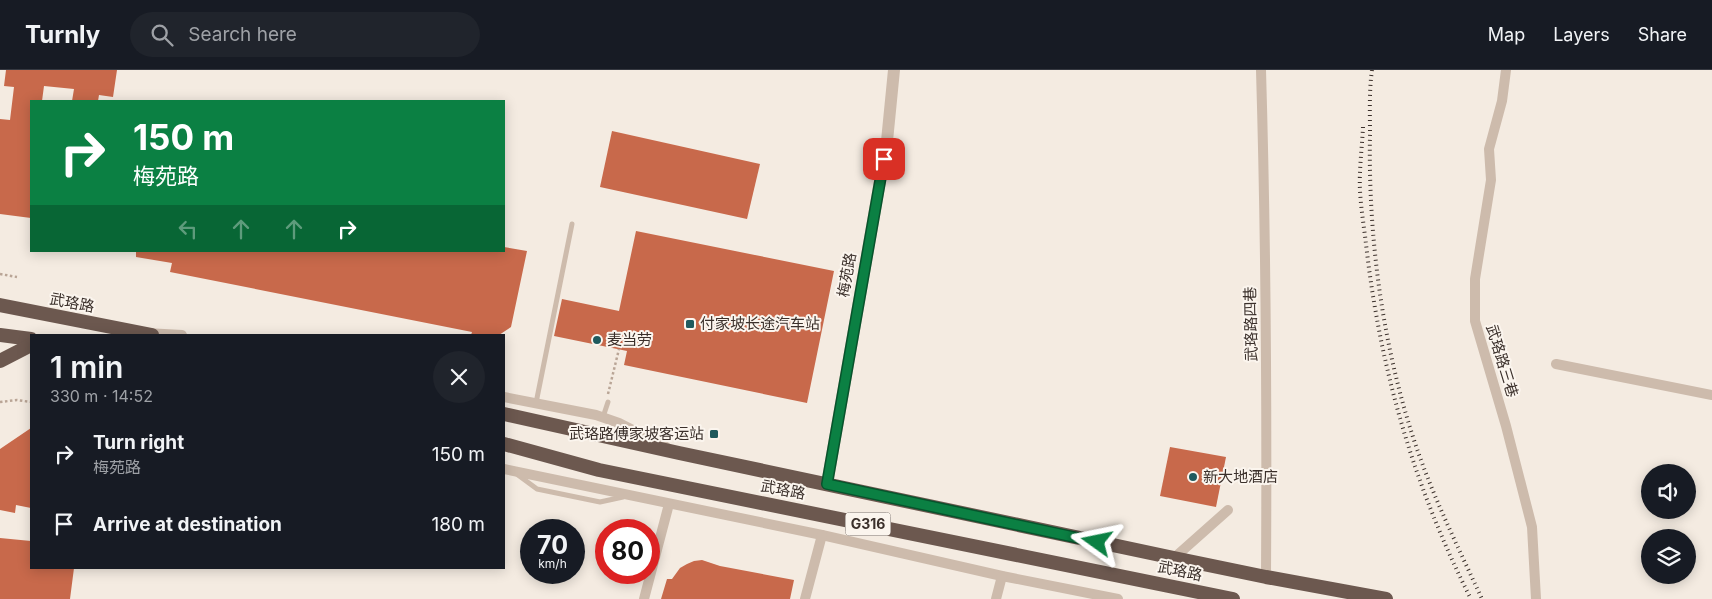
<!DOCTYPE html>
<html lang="en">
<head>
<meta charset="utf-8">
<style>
	body { margin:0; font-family:Inter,"Noto Sans SC",sans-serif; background:#20242c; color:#f1f3f6; height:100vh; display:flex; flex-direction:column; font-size:19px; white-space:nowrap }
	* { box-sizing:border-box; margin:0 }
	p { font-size:16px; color:#9ea1a6 }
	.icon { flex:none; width:28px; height:28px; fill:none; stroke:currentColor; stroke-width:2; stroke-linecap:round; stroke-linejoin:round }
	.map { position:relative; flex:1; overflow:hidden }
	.side { position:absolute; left:30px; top:264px; width:475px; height:235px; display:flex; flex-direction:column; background:#171b24; border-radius:0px; box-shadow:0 2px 12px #0003 }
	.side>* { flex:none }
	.hud { position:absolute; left:30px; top:30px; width:475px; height:152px; border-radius:0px; box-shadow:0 2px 12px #0003; background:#0b8043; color:#fff; overflow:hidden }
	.buttons { position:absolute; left:1641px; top:394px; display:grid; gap:10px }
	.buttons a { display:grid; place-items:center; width:55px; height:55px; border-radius:50%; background:#171b24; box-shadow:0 2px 12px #0003; font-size:25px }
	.speed { position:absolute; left:520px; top:449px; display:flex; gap:10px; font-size:25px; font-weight:700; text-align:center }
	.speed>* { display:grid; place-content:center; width:65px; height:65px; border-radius:50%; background:#171b24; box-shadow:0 2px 12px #0003; line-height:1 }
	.speed small { font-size:12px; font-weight:400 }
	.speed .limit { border:8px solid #d22; background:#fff; color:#111 }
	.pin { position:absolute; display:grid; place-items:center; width:42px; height:42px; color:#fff; margin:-21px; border-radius:10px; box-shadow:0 2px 8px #0006 }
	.me { position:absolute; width:55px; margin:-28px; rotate:282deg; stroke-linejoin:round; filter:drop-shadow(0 0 4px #0008) }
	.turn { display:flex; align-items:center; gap:18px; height:105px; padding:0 20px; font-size:22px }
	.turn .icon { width:65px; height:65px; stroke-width:2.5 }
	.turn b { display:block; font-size:35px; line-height:42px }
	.lanes { display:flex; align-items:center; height:48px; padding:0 20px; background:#0003; justify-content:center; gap:25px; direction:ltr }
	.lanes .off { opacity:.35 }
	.round { display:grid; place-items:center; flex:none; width:52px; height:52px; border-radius:26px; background:#20242c }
	.summary { display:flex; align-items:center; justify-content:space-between; height:85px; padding:0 20px }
	h1 { font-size:30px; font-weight:600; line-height:38px }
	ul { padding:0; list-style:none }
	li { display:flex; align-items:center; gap:15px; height:70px; padding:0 20px }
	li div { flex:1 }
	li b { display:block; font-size:19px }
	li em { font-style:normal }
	header { display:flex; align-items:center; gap:30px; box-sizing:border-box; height:70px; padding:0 25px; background:#171b24; border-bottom:1px solid #363941 }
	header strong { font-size:24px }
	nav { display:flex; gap:28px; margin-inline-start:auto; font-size:18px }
	.search { width:350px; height:45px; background:#20242c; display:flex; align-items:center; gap:12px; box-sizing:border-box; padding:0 18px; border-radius:28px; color:#9ea1a6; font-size:19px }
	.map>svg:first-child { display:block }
</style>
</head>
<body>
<header>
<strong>Turnly</strong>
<div class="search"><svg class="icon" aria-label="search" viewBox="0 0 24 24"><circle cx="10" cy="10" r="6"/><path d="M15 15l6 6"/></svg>Search here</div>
<nav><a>Map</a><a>Layers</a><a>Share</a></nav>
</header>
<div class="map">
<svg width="1712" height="529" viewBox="0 0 1712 529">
	<rect width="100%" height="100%" fill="#f4ebe1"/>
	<g fill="#c8694b">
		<polygon points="6,0 117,0 113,27 99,25 98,31 72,31 74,19 44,16 42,31 31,31 31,148 0,144 0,49 10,50 14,17 4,16"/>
		<polygon points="612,61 760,94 747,149 600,117"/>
		<polygon points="636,161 834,201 807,333 624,295 627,281 554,266 562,229 619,241"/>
		<polygon points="504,177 527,181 511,257 499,265 471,265 472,262 170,202 172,193 136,187 136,181 504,181"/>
		<polygon points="31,358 31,438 16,435 15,443 0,440 0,379"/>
		<polygon points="1170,377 1226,387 1216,437 1160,426"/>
		<polygon points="0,468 31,471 31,498 74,498 70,529 0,529"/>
		<polygon points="702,490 720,496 794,510 790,529 661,529 667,509 672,509 680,498 687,494 694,491"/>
	</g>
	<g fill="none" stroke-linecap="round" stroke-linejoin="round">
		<g stroke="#b9a596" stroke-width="2.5" stroke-dasharray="2.5 2.5" stroke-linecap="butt">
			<polyline points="0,204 17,207"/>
			<polyline points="608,324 619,279"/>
			<polyline points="0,332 17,330 31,332"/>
		</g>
		<g stroke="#cdbbac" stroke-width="5">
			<polyline points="536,333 572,154"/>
			<polyline points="603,347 608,332"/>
			<polyline points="518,405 537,419 600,432 623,427"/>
		</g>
		<g stroke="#cdbbac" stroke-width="10">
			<path d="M 1261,0 C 1266,169 1267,338 1266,507"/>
			<polyline points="1506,0 1502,31 1489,79 1491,110 1475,209 1475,251 1506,356 1532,457 1536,529"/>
			<polyline points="146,263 182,265"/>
			<polyline points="1556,294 1712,325"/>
			<polyline points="504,327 596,345 619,353 666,377"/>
			<polyline points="504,399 822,465 1002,506 1118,529"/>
			<polyline points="1174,488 1228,440"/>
			<polyline points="644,529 669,434"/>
			<polyline points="805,529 822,465"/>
			<polyline points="996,529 1002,506"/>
		</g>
		<polyline stroke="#cdbbac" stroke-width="12" points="827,414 887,71 894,0"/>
		<g stroke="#6c584f" stroke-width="14">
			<polyline points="0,235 152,265"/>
			<polyline points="0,265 31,269"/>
			<polyline points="0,291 31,275"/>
			<polyline points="504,344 679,383 1174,488 1266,507 1386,529"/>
			<polyline points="504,374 599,400 1233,529"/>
		</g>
		<g stroke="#3b302b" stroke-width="4" stroke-dasharray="1 4" stroke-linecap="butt">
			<path d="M 1372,0 C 1369,21 1370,43 1370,64 C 1368,165 1382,273 1414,370 C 1432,425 1458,477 1482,529"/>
			<path d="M 1363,57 C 1362,78 1359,100 1360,121 C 1361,139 1364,157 1366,174 C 1380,299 1414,417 1471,529"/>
		</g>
	</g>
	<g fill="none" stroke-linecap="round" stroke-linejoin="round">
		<defs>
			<polyline id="route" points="884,89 827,414 1097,472"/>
		</defs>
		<use href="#route" stroke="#07532c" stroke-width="12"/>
		<use href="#route" stroke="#0b8043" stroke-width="9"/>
	</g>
	<g fill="#1f5a5e" stroke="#fbf5ee" stroke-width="2">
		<rect x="685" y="249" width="10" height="10" rx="2.5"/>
		<circle cx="597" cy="270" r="5"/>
		<rect x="709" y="359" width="10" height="10" rx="2.5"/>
		<circle cx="1193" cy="407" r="5"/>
	</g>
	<g text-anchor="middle" stroke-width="4" stroke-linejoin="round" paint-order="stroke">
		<rect fill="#fbf5ee" stroke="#756b66" stroke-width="1" x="845.5" y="442.5" width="45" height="23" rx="4"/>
		<g font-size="14" font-weight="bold" fill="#3b302b">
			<text x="868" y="459">G316</text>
		</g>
		<g font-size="15" fill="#3b302b" stroke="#fbf5ee">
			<text transform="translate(847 205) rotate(-80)" y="5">梅苑路</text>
			<text transform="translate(72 233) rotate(11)" y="5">武珞路</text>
			<text transform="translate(1251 254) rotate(-91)" y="5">武珞路四巷</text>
			<text transform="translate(1502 291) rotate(73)" y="5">武珞路三巷</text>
			<text transform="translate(783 420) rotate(11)" y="5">武珞路</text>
			<text transform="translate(1180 501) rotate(12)" y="5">武珞路</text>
		</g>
		<g font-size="15" fill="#3b302b" stroke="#fbf5ee" text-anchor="start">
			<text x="700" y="259">付家坡长途汽车站</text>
			<text x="607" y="275">麦当劳</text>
			<text x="704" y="369" text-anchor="end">武珞路傅家坡客运站</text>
			<text x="1203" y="412">新大地酒店</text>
		</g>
	</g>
</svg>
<div class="buttons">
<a><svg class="icon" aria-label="sound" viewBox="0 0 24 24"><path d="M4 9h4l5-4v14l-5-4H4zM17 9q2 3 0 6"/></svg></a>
<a><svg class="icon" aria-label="layers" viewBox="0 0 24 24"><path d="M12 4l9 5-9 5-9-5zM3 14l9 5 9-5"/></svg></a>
</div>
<div class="speed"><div>70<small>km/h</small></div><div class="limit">80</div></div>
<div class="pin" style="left:884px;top:89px;background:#d93025"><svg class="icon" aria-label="arrive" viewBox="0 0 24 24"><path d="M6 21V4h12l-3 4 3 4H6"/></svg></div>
<svg class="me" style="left:1097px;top:472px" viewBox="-20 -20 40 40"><path d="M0-17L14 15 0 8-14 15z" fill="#0b8043" stroke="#fff" stroke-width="4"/></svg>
<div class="hud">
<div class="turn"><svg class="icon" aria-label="right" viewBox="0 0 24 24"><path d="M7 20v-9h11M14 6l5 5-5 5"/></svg><div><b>150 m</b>梅苑路</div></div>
<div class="lanes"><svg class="icon off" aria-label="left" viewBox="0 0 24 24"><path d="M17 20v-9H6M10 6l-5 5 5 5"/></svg><svg class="icon off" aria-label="ahead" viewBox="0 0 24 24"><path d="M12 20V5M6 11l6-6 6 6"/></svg><svg class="icon off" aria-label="ahead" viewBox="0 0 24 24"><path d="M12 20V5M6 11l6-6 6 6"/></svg><svg class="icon" aria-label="right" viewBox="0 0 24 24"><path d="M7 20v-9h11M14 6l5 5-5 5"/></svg></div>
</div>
<section class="side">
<div class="summary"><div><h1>1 min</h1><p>330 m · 14:52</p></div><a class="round"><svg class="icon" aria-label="close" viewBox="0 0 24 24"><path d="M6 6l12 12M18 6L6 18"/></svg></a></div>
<ul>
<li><svg class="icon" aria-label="right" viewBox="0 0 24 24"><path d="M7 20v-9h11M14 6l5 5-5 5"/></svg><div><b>Turn right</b><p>梅苑路</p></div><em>150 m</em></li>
<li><svg class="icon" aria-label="arrive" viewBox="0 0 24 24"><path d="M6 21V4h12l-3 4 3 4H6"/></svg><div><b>Arrive at destination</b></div><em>180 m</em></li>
</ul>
</section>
</div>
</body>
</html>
